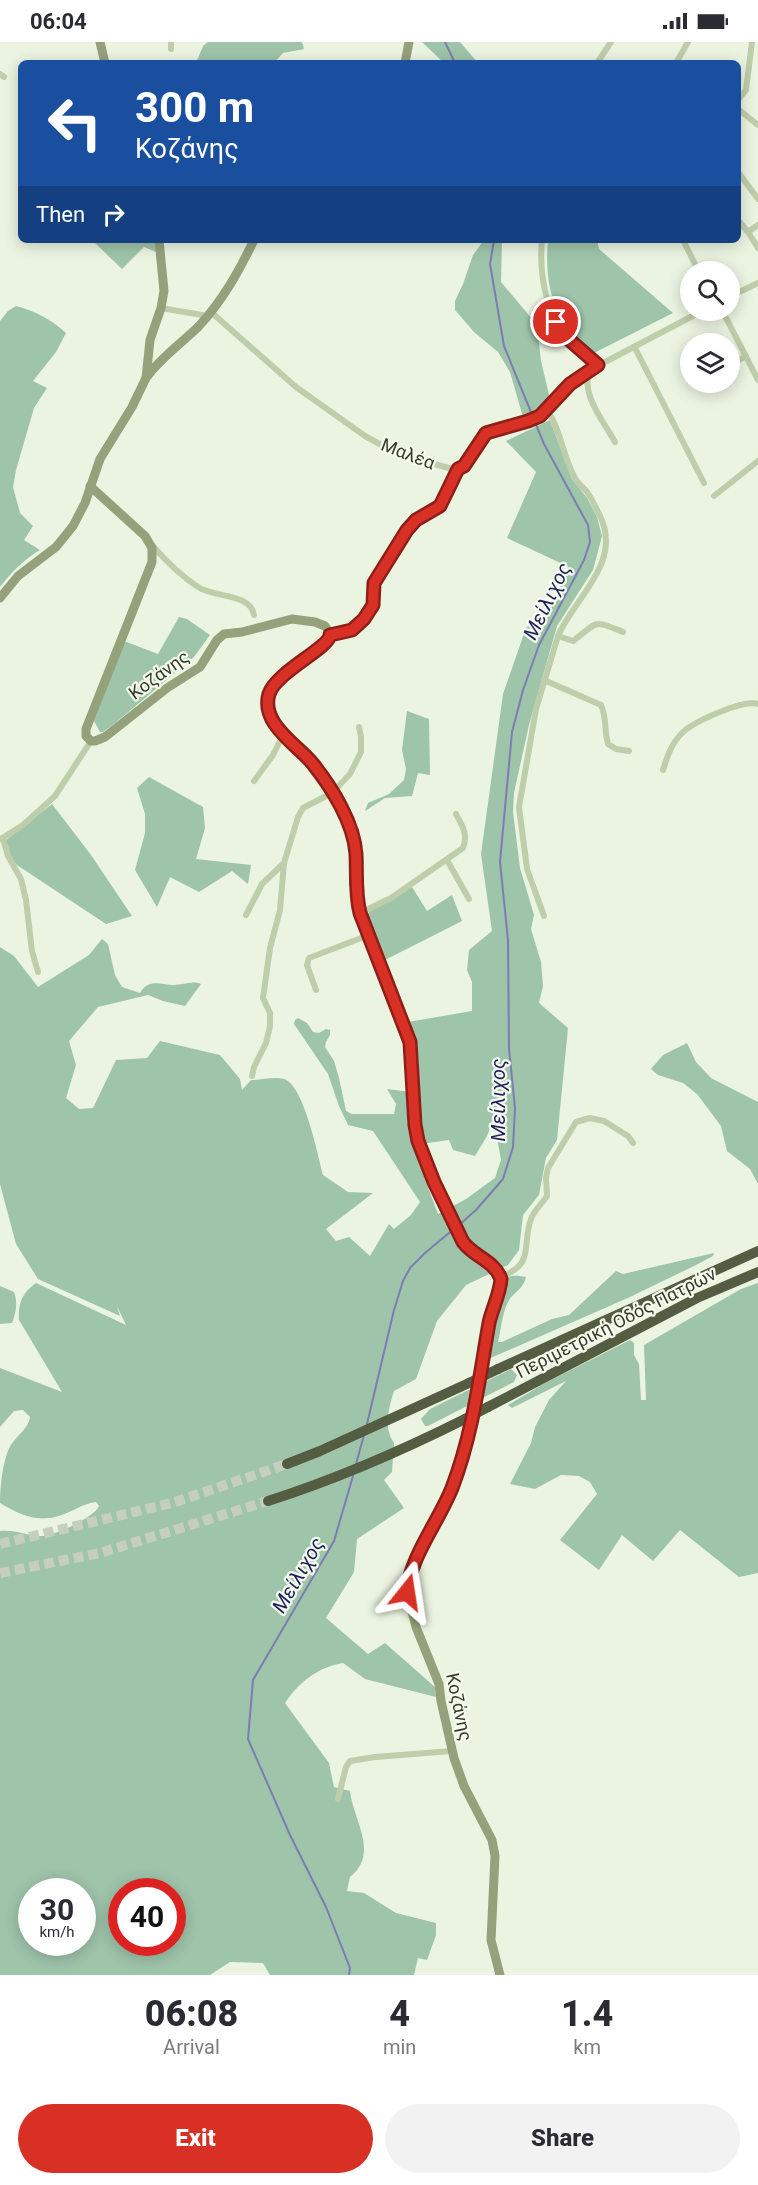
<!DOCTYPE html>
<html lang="en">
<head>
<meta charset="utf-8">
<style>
	body { margin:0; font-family:Roboto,sans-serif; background:#f2f2f3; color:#2b2b33; height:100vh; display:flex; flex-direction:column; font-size:22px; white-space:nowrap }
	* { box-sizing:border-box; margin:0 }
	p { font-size:20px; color:#7c7c81 }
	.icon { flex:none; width:33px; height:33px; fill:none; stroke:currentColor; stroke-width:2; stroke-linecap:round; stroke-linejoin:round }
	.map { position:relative; height:1933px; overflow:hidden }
	.side { display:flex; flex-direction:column; background:#fff; flex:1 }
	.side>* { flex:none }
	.banner { position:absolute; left:18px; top:18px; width:723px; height:183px; border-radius:9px; box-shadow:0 3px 15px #0003; background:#1a4fa0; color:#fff; overflow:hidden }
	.buttons { position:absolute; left:680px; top:219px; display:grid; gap:12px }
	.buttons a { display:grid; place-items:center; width:60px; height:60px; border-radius:50%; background:#fff; box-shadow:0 3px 15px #0003; font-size:30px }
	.speed { position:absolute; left:18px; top:1836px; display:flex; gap:12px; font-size:30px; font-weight:700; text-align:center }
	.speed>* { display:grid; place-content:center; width:78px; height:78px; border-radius:50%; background:#fff; box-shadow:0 3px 15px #0003; line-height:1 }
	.speed small { font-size:15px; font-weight:400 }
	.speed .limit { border:9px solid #d22; background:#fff; color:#111 }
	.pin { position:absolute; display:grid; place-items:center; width:51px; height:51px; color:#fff; margin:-26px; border:3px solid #fff; border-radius:50%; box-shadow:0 2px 6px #0007 }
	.me { position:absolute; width:66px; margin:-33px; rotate:15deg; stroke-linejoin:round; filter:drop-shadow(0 0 4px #0008) }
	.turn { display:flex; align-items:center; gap:21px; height:126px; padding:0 18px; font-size:27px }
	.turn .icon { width:78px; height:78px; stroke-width:2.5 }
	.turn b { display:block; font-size:42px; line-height:51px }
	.then { display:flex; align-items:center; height:57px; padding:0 18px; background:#0003; gap:12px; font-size:22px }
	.eta { display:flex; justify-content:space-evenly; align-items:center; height:102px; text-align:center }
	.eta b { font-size:36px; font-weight:800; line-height:42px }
	.primary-button { display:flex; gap:12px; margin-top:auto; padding:12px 18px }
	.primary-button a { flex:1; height:69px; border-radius:36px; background:#d93025; color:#fff; font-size:24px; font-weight:800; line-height:69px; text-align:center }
	.primary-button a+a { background:#f2f2f3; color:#2b2b33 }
	.status { display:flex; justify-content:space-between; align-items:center; height:42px; padding:0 30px; background:#fff; direction:ltr }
	.status svg { height:16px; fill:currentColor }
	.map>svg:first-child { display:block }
</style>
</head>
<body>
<div class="status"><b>06:04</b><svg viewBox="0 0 49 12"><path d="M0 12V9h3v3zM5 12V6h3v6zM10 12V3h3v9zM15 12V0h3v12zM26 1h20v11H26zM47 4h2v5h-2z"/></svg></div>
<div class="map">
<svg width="758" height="1933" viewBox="0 0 758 1933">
	<rect width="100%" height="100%" fill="#eaf4e0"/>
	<g fill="#9ec4aa" fill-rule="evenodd">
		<polygon points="208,0 302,0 304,7 283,11 274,21 196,21 203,4"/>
		<polygon points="422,0 460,0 478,21 449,21 447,19 444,21"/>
		<polygon points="97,198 155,198 156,210 144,205 122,227 95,201"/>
		<polygon points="484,198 502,198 501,240 537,283 541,319 550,357 538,369 523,375 510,330 498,310 474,290 455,268 455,259 463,242 473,213"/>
		<path d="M 548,198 L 597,198 L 599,207 L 673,271 L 594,311 C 554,282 544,246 548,198 Z"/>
		<path d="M 16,264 C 35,269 52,278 66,291 L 56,310 L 33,339 L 47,346 L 34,366 L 16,428 L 13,445 L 20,471 L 33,484 L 24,498 L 40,508 C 23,518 12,530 0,545 L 0,279 L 8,269 Z"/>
		<path d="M 550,378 L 572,437 L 587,456 L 597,475 L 602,494 L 593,528 L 557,584 L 529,683 L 514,751 L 513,770 L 520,826 L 534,873 L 531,887 L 541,920 L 543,944 L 539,961 L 568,986 L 557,1098 L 546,1116 L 539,1153 L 523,1173 L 519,1208 L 508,1223 L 466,1243 L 437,1279 L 416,1337 L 394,1349 C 389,1365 383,1386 394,1401 L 392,1430 L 384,1438 L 404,1466 L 357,1497 L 354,1530 L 326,1576 L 368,1612 L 385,1601 L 435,1645 L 436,1655 L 365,1637 L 343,1621 C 318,1625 299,1640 285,1661 L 329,1721 L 334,1745 L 350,1749 C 353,1778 380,1811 350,1835 L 347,1849 L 364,1851 L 396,1871 L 436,1881 L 436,1893 L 427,1918 L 418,1916 L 414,1933 L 270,1933 L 263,1921 L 230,1920 L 210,1933 L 0,1933 L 0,1489 C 15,1487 28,1494 42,1494 C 54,1494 95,1475 99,1464 L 96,1460 C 81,1462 69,1472 55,1475 C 34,1480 17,1471 0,1461 C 0,1446 3,1415 11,1403 C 18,1392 28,1387 30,1375 L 23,1368 L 14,1369 L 0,1385 L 0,1326 L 62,1350 L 19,1278 C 18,1261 22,1251 36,1241 L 126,1283 L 117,1264 L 120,1274 L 38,1237 L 16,1202 L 0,1142 L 0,905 L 14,914 L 38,945 L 89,913 L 102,897 L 108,902 L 115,933 L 122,945 L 140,951 C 148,937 160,942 171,943 C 182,944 191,938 201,942 L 185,964 L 163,959 L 148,953 L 98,965 L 69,999 L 76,1023 L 66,1056 L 79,1067 L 93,1066 L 116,1018 L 147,1016 L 160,999 L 220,1013 L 240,1037 L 242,1048 L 251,1038 C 260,1038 275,1034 284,1037 C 304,1043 318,1114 323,1133 L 348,1150 L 373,1151 L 326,1187 L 336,1199 L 349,1195 L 370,1214 L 389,1182 L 394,1187 L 411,1173 L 420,1160 L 373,1089 L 348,1083 L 339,1064 L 328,1032 L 294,982 L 295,978 L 298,976 L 307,981 L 313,990 L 319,991 L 326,987 L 330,988 L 330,993 L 326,1000 L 325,1005 L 334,1019 L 339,1036 L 346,1069 L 352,1072 L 394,1072 L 396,1062 L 387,1047 L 411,1050 L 411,1100 L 438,1172 L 466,1157 L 495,1136 L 501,1118 L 496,1090 L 502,1068 L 500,1048 L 496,1070 L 487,1094 L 475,1114 L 453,1108 L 449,1098 L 421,1102 L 418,1094 L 416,1016 L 408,980 L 472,969 L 472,940 L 467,928 L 469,908 L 492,889 L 481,812 L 503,652 L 526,586 L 551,565 L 569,525 L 507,496 L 536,430 L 506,399 ZM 32,1850 L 82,1850 L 82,1900 L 32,1900 ZM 122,1850 L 172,1850 L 172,1900 L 122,1900 Z"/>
		<polygon points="179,575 187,577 210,593 194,615 114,682 103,690 100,690 94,679 124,599 158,612"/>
		<polygon points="407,669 429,677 430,733 418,731 412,754 385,756 365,769 368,761 389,752 404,738 406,727 402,708"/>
		<polygon points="149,735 203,765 205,786 196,817 251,823 248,842 232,829 199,850 170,835 157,865 135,828 145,791 145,772 137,746"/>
		<polygon points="52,762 91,813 132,874 106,882 17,823 12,818 6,798"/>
		<polygon points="412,845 427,869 452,853 462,879 385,918 366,874 370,869"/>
		<polygon points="687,1001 696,1020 711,1036 758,1060 758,1142 750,1127 727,1109 721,1084 697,1052 683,1041 658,1033 651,1027 663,1013"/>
		<path d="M 714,1211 L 713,1214 L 696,1223 L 630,1255 L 486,1318 L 492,1278 L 504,1238 C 512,1232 517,1234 526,1235 C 522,1250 513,1249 507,1262 C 502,1273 501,1288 498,1300 L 502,1300 L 552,1277 L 569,1273 L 616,1229 L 623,1232 Z"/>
		<polygon points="758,1241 758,1531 739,1535 680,1488 653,1519 622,1493 599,1528 560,1498 597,1452 590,1440 579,1434 561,1433 535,1447 510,1442 531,1401 535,1385 549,1358 566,1339 512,1366 508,1363 545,1341 630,1298 634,1301 634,1313 639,1322 641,1358 646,1358 644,1303 741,1247"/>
		<path d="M 0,1244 L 14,1250 C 18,1261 16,1270 12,1281 L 0,1282 Z"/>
		<polygon points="511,1327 517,1333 514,1340 428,1384 425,1384 421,1377 430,1367"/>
	</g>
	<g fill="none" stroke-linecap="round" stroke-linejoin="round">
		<g stroke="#7e7db2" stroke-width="2">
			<polyline points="445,0 455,21"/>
			<polyline points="459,1183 476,1168 503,1137 513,1105 515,1066 509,1007 508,898 500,820 512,690 523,648 539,603 584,518 590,500 588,483 544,402 504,304 490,222 494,198"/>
			<polyline points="367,1382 394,1268 403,1239 410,1226 425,1211 455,1186"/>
			<polyline points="356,1422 364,1393"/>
			<polyline points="349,1933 350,1926 326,1865 290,1793 248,1697 253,1638 334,1499 353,1434"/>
		</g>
		<g stroke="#c6cfbc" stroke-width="10" stroke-dasharray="10 5" stroke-linecap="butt">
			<polyline points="0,1502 172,1461 287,1422"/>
			<polyline points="0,1531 100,1511 268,1459"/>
		</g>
		<g stroke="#becdaa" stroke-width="6">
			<polyline points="171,7 171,0"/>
			<polyline points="597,21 611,0"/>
			<polyline points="676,21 688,0"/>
			<polyline points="0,32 4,35"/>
			<polyline points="738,58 746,48 752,0"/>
			<polyline points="738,67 758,83"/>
			<polyline points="738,130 758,157"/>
			<polyline points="738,178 748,190 758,206"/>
			<polyline points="748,190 758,183"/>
			<path d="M 542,198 C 539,229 545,271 567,295 C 576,306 588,313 598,323"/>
			<polyline points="683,198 699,230"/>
			<polyline points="729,255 758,241"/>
			<polyline points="161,266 208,274"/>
			<polyline points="722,268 758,338"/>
			<polyline points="211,270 296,345 365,394 398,412 456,428 464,424 482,395 490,389 528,379 540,374 566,345 586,330 704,268"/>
			<polyline points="635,306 704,441"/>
			<polyline points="729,324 746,314"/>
			<path d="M 591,327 C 578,349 604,380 615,400"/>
			<polyline points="714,454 758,419"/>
			<path d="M 152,503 C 165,518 181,534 198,545 C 215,556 250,551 254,573"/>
			<polyline points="330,593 352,588 361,581 373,563 375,539 407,488 416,478 440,463 458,427"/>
			<path d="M 558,594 L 573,599 C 598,581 591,576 623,590"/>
			<path d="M 544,638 L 601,663 C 607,676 604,688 608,702 L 616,707 L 629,709"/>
			<path d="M 663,728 C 667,715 671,702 682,691 C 693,680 743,657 758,662"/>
			<polyline points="254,739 273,713 283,693"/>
			<polyline points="1,797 23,783 55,754 91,699"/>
			<polyline points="3,797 8,814 21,837 26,858 32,909 38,930"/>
			<polyline points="447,818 469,857"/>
			<path d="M 360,871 L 391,856 L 463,806 C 468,792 463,785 456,772"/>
			<polyline points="246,873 262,842 284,821"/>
			<path d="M 544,874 L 527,827 L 519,765 L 536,667 L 558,594 C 574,556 623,521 600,474 C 596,466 592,457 587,450 C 583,445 578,442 575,436 C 563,415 561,388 547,368"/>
			<polyline points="316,948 307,923 309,916 369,893"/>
			<polyline points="252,1034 254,1025 266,1001 270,984 270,971 263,956 270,906 280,868 284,821 298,775 303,766 332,751 350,732 361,710 361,695 359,685"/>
			<path d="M 500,1235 C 536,1222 521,1205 531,1177 C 534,1168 542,1162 547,1154 L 546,1136 L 548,1126 L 576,1080 L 590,1076 L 604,1079 L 628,1094 L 633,1101"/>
			<polyline points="338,1757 346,1725 350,1719 375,1715 452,1709"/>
		</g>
		<g stroke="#94a17b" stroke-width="9">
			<polyline points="100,0 105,21"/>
			<polyline points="405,21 409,0"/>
			<path d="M 146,336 C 160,316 182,301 199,284 C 223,258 239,229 254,198"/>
			<path d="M 90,444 L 145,494 L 152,506 L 152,520 L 86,687 L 86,694 L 91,699 L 95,699 L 105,695 L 167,646 L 200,625 L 217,598 L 224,592 L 242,590 L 292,577 L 315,580 L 325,584 L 330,591 L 330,597 L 306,614 L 271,647 C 256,676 292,701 310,719 C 316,725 321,733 326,741 C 336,756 350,776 354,794 C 359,820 354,845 360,871 L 410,1000 L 415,1083 L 418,1099 L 462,1198 C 473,1214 495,1219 501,1237 L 490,1279 L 471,1387 L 451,1448 L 412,1525 L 407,1550 L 416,1585 L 439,1642 L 441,1659 L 454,1716 L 464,1744 L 492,1798 L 495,1814 L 491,1898 L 500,1933"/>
			<polyline points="0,556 18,534 56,505 73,484 85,461 100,417 132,365 146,336 150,298 161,266 164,249 159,198"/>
		</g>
		<g stroke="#545c41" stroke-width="10">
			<polyline points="498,1327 758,1209"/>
			<polyline points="488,1365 697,1256 758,1230"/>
			<polyline points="287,1422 320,1409 469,1341"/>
			<path d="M 268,1459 C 337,1437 401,1409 465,1377"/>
		</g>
		<g stroke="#545c41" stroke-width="10">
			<polyline points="469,1341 498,1327"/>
			<polyline points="465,1377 488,1365"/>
		</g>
	</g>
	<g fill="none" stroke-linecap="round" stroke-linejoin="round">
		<defs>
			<path id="route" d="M 407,1550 C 410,1515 439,1479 452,1446 C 473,1391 479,1338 489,1281 C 492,1267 500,1252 501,1237 C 495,1219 474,1215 463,1200 L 434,1140 L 418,1099 L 415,1083 L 410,1000 L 360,871 C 355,851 357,833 356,812 C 354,781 332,746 313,722 C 298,703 260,682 269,652 C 276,630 329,606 330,593 L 352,588 L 364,577 L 373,563 L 374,541 L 407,488 L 416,478 L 440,464 L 458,427 L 464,424 L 486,391 L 528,379 L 540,374 L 570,342 L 598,323 L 565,294 L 556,280"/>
		</defs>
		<use href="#route" stroke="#8d1f18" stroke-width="15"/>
		<use href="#route" stroke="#d93025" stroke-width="10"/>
	</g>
	<g text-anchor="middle" stroke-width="4.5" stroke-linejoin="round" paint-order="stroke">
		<g font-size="18" fill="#363a2a" stroke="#f4fbed">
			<text transform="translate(408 412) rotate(21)" y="6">Μαλέα</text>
			<text transform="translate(159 633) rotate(-36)" y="6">Κοζάνης</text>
			<text transform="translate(616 1281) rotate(-27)" y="6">Περιμετρική Οδός Πατρών</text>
			<text transform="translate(459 1665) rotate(78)" y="6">Κοζάνης</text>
		</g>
		<g font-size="20" font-style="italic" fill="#201d5e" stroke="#f4fbed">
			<text transform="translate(547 559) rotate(-64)" y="7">Μείλιχος</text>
			<text transform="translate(498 1058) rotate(-90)" y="7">Μείλιχος</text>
			<text transform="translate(298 1533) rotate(-60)" y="7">Μείλιχος</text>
		</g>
	</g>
</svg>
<div class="buttons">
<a><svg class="icon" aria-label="search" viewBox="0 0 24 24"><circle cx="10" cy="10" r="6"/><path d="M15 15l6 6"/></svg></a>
<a><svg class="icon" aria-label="layers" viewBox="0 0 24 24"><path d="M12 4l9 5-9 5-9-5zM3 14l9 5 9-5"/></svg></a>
</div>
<div class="speed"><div>30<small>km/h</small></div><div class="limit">40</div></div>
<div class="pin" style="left:556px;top:280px;background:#d93025"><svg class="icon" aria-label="arrive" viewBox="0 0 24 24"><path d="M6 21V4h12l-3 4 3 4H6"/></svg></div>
<svg class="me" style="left:407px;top:1550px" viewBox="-20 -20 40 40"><path d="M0-17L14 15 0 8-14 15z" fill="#d93025" stroke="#fff" stroke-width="4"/></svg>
<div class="banner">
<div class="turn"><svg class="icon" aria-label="left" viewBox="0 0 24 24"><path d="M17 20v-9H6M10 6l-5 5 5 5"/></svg><div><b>300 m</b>Κοζάνης</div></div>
<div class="then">Then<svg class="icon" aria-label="right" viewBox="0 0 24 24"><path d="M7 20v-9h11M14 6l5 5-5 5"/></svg></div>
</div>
</div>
<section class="side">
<div class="eta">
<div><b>06:08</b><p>Arrival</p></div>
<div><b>4</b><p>min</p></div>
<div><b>1.4</b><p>km</p></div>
</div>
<div class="primary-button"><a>Exit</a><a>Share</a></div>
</section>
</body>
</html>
